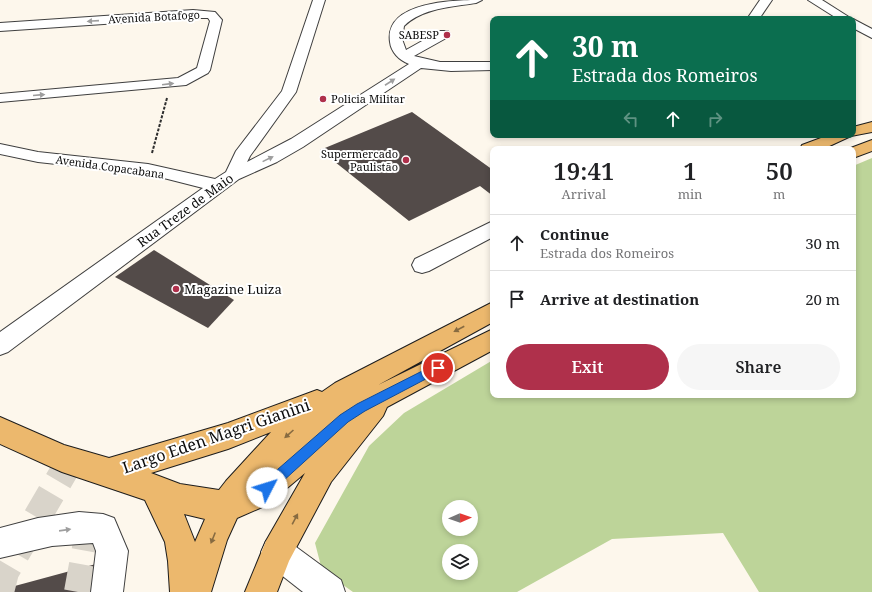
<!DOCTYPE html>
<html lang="en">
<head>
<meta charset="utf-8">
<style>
	body { margin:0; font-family:"Noto Serif",serif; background:#f6f6f6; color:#202124; height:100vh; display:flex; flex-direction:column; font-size:15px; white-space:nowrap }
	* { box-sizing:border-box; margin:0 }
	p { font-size:13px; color:#757577 }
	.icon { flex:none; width:22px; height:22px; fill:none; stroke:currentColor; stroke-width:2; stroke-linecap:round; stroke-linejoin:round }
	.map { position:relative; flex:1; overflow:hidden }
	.panel { position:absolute; left:490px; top:146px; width:366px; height:252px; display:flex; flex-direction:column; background:#fff; border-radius:8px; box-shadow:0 2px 6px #0003 }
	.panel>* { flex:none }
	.banner { position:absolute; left:490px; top:16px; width:366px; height:122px; border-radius:8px; box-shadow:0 2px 6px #0003; background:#0b6e4f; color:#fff; overflow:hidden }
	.needle { width:26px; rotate:88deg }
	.fabs { position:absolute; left:442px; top:500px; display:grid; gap:8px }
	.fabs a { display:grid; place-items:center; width:36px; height:36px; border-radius:50%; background:#fff; box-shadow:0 2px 6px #0003; font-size:20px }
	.pin { position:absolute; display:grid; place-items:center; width:34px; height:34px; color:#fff; margin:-17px; border:2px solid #fff; border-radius:50%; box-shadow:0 1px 4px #0007 }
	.me { position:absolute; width:44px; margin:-22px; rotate:50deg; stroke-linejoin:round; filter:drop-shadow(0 0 3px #0008) }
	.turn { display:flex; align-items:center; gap:14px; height:84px; padding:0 16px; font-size:18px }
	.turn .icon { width:52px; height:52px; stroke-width:2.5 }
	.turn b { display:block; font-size:28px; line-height:34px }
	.lanes { display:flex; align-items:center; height:38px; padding:0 16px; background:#0003; justify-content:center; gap:20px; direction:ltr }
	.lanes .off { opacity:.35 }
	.eta { display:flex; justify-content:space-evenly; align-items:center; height:68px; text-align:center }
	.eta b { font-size:24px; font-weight:600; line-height:28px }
	.button { display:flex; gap:8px; margin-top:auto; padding:8px 16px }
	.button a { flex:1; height:46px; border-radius:24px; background:#af304b; color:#fff; font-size:16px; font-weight:600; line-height:46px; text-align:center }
	.button a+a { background:#f6f6f6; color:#202124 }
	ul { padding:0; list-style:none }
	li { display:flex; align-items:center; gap:12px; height:56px; padding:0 16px; border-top:1px solid #e0e0e0 }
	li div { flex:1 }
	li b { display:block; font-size:15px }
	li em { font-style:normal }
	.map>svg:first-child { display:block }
</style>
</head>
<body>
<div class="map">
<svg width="872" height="592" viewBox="0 0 872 592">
	<rect width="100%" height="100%" fill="#fdf7ec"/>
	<path fill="#bdd499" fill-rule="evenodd" d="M 872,158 L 872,592 L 759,592 L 723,533 L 612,539 L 517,592 L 353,592 L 322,570 L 315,543 L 369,446 L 404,413 L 493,360 L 493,395 L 853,395 L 853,166 ZM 449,507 L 471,507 L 471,529 L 449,529 ZM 449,551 L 471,551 L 471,573 L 449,573 Z"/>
	<g fill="#534b49">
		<polygon points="412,112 493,170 493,196 480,186 409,221 320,150"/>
		<polygon points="154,250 234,300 208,328 115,277"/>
		<polygon points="96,564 91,592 0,592 0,590"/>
	</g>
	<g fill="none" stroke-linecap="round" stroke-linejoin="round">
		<g stroke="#d9d4ca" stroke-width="28" stroke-dasharray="28 14" stroke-linecap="butt">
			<polyline points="0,592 5,572 70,461"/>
			<polyline points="78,592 90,526"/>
		</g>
		<defs>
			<g id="minor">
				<path d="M 313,0 L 325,0 L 296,92 L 250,156 L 247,162 L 291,139 L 409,64 C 399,60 391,52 390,42 C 384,1 455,0 482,0 L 476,3 C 452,7 422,8 404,26 L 402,39 L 406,50 L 440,31 L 448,31 L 450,34 L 448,37 L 414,56 L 440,62 L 493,62 L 493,70 L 451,71 L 421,68 L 303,147 L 277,162 L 239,179 L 8,352 L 0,355 L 0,332 L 203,188 L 148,174 L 38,162 L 0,154 L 0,144 L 38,152 L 148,164 L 215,179 L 226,172 L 236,151 L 282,91 Z"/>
				<polygon points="760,0 772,0 759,19 747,19"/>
				<polygon points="808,0 822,0 852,19 838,19"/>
				<polygon points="193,10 215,12 222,20 210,70 208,73 186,85 0,102 0,94 178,78 197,68 210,21 208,18 193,18 0,31 0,23"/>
				<polygon points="853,19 872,29 872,38 853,28"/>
				<polygon points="493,221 493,237 429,271 422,273 415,271 412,265 415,259"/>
				<polygon points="79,512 103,514 114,518 128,551 123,592 91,592 96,551 93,543 52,546 0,558 0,528 38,518"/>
				<polygon points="277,536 288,541 341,580 345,592 303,592 266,563 261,552 266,541"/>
			</g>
			<g id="major">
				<polygon points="872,122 872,132 851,136 823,149 800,149 802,145 829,135 853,135 853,127"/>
				<polygon points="872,140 872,151 853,158 853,149 848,149"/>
				<path d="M 493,302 L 493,322 L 378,385 L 493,329 L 493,350 L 387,407 L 383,416 L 331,482 L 289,561 L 277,592 L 245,592 L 266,541 L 305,473 L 267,505 L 237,518 L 227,540 L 211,592 L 170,592 L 168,561 L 165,542 L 145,500 L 62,472 L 0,444 L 0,417 L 64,445 L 109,458 L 228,423 L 317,390 L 322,392 L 335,383 ZM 271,432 L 226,481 L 219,490 L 180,484 L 151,473 L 228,449 ZM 184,514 L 205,519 L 195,542 Z"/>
			</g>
		</defs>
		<use href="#minor" stroke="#3f3f3f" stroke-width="2"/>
		<use href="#major" stroke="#1d1d1d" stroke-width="2"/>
		<polyline stroke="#2e2e2e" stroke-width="2" stroke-dasharray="3 1.5" stroke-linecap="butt" points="152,153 167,98"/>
		<use href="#minor" fill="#fff" fill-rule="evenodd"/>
		<use href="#major" fill="#ecb86d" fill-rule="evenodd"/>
	</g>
	<defs><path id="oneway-solid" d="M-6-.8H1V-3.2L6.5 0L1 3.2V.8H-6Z"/></defs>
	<g fill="#9e9e9e">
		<use href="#oneway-solid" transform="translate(93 21) rotate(176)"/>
		<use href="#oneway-solid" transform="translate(390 82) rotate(-33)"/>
		<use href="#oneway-solid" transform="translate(168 84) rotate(-7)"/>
		<use href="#oneway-solid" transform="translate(39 95) rotate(-5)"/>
		<use href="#oneway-solid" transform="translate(268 159) rotate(-26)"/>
		<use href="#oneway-solid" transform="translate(65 530) rotate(-8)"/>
	</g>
	<g fill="#876b41">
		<use href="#oneway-solid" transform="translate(459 329) rotate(152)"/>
		<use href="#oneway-solid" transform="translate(289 434) rotate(138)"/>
		<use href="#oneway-solid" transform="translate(295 519) rotate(-62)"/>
		<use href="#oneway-solid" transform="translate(213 538) rotate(112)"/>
	</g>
	<polygon fill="#1a73e8" stroke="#114b97" points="438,363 443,368 441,371 365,411 348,422 271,492 267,493 262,492 261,488 262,483 340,415 357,404"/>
	<g fill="#af304b" stroke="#fff" stroke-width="1.5">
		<circle cx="447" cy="35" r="4"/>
		<circle cx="323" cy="99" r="4"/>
		<circle cx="406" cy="160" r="4"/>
		<circle cx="176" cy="289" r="4"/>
	</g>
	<g text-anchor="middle" stroke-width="4" stroke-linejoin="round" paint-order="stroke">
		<g font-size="11" fill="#0c0c0c" stroke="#fff">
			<text transform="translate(154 17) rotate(-3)" y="4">Avenida Botafogo</text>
			<text transform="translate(110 167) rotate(8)" y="4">Avenida Copacabana</text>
		</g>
		<g font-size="11" fill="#0c0c0c" stroke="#fff" text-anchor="end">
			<text x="439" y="39">SABESP</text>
			<text x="331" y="103" text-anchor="start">Policia Militar</text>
			<text x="398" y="158">Supermercado<tspan x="398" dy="13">Paulistão</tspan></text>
		</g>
		<g font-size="13" fill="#0c0c0c" stroke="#fff">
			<text transform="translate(185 210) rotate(-36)" y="5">Rua Treze de Maio</text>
		</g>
		<g font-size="13" fill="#0c0c0c" stroke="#fff" text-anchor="start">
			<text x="184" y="294">Magazine Luiza</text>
		</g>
		<g font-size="16" fill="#0c0c0c" stroke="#fff">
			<text transform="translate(216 436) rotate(-19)" y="6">Largo Eden Magri Gianini</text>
		</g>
	</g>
</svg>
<div class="fabs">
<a><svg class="needle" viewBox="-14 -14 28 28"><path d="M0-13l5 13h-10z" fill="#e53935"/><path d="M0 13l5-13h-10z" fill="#757577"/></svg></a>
<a><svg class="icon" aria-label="layers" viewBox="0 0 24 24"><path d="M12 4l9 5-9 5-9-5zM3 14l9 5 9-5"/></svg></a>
</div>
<div class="pin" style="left:438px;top:368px;background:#d93025"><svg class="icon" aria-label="arrive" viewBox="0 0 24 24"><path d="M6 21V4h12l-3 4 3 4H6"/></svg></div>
<svg class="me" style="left:267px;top:488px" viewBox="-20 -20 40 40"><circle r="19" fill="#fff"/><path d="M0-13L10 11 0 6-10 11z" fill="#1a73e8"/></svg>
<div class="banner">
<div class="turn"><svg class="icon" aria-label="ahead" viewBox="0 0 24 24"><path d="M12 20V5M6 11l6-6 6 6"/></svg><div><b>30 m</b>Estrada dos Romeiros</div></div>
<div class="lanes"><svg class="icon off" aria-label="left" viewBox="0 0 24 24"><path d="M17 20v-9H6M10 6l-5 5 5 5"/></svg><svg class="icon" aria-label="ahead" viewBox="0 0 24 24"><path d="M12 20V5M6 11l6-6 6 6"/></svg><svg class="icon off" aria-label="right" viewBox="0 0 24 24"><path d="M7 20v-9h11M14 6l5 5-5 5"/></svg></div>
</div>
<section class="panel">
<div class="eta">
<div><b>19:41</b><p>Arrival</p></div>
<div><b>1</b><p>min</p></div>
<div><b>50</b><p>m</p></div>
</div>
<ul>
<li><svg class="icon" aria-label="ahead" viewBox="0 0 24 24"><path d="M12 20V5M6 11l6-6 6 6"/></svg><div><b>Continue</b><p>Estrada dos Romeiros</p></div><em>30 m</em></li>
<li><svg class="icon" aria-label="arrive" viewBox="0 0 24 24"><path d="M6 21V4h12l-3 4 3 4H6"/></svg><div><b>Arrive at destination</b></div><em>20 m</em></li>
</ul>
<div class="button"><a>Exit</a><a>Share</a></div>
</section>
</div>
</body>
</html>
